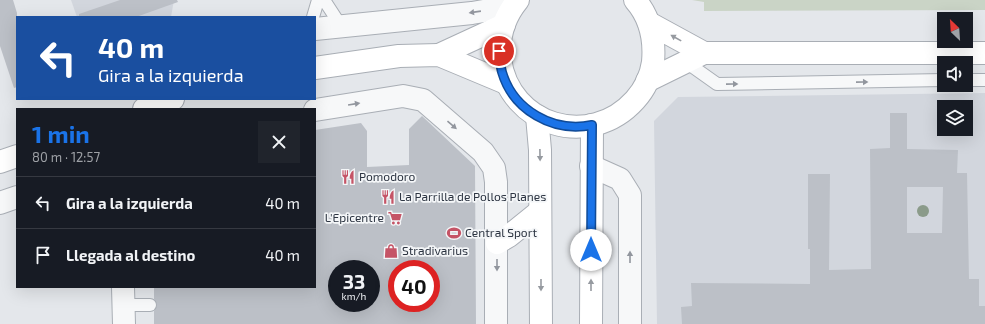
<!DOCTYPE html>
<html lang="es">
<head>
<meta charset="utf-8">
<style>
	body { margin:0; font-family:"Exo 2",sans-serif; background:#20242c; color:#f1f3f6; height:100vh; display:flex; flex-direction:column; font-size:15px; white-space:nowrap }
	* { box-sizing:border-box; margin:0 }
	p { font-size:13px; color:#9ea1a6 }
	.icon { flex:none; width:22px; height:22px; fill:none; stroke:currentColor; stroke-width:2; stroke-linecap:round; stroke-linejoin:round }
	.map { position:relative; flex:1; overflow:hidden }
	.sheet { position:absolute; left:16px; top:108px; width:300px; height:180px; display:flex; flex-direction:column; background:#171b24; border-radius:0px; box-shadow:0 4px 16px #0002 }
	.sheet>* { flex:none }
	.guide { position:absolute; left:16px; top:16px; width:300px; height:84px; border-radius:0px; box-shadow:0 4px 16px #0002; background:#1a4fa0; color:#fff; overflow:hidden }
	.needle { width:26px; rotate:335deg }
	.buttons { position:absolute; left:937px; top:12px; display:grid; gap:8px }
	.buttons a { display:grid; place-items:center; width:36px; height:36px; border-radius:0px; background:#171b24; box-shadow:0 4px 16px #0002; font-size:20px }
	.speed { position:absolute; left:328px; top:260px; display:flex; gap:8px; font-size:20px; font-weight:700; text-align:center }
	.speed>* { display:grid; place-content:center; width:52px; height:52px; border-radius:50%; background:#171b24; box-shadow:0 4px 16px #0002; line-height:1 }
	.speed small { font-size:10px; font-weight:400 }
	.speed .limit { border:6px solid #d22; background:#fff; color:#111 }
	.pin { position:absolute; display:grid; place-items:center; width:34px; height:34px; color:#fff; margin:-17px; border:2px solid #fff; border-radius:50%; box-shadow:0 1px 4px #0007 }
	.me { position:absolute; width:44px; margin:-22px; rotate:0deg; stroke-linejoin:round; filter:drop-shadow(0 0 3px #0008) }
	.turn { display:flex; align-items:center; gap:14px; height:84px; padding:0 16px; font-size:18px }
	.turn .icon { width:52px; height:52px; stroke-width:2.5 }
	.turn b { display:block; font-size:28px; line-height:34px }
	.round { display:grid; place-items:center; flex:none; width:42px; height:42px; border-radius:0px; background:#20242c }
	.overview { display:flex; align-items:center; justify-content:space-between; height:68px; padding:0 16px }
	h1 { font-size:24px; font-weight:700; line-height:30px; color:#1a73e8 }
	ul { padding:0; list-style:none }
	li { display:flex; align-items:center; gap:12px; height:52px; padding:0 16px; border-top:1px solid #363941 }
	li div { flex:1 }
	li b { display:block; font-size:15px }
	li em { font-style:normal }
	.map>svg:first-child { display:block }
</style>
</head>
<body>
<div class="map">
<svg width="985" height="324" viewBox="0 0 985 324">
	<rect width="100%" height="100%" fill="#e4e7eb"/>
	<g fill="#d2d6dd" fill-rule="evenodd">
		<polygon points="71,0 174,0 171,17 77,17"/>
		<path d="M 985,93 L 985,324 L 657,324 L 654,121 L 678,97 ZM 944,107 L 966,107 L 966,129 L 944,129 Z"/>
	</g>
	<polygon fill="#cad4c6" points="692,0 985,0 985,10 704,11 704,2"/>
	<g fill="#bcc0c7" fill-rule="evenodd">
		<polygon points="0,0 13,0 17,13 17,87 14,88 0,46"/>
		<polygon points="120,0 177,0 178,2 136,17 79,17 79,14"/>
		<path d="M 890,113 L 907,113 L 907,149 L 958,150 L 957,173 L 967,173 L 969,279 L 979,279 L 979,306 L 985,306 L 985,324 L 682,324 L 681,307 L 692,306 L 691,283 L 810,284 L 810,249 L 808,249 L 808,174 L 830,174 L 829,270 L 871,269 L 870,149 L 890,148 ZM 907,187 L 943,187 L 942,233 L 907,233 Z"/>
		<path d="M 422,116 L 475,166 L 476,324 L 154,324 L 154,311 L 157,305 L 154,299 L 154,287 L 315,287 L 315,130 L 361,123 L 367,131 L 367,167 L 409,165 L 409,129 ZM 337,269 L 371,269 L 371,303 L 337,303 ZM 397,269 L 431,269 L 431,303 L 397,303 Z"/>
	</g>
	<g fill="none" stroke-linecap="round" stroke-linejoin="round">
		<defs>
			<g id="lane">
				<polyline points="324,0 341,26"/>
				<polyline points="313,17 318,0"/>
				<polyline points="686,62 717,84 944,80"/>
				<polyline points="966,80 985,80"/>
				<polyline points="123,305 150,305"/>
			</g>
			<g id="street">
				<polyline points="315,29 472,13 513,6"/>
				<polyline points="315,110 403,96 423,100 483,152 494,168 496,182 496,324"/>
				<polyline points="591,166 620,179 630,195 630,324"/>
				<polyline points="0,203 17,197"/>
				<polyline points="123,287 124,324"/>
			</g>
			<g id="secondary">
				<path d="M 518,0 C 504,17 498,38 500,59 C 509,126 590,150 635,100 C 644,90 651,76 653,62 C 655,40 650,17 635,0"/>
				<polyline points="649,23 704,53"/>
				<polyline points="439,55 504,25"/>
				<polyline points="315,68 399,56 439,55 506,83"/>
				<polyline points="647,81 704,53 985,53"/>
				<polyline points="144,109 173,99"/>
				<polyline points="537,116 540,150 541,324"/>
				<polyline points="0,162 17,156"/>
				<polyline points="497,243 509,236 540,211"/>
				<polyline points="591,324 592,125"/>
			</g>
		</defs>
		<use href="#lane" stroke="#a9aeb5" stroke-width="14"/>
		<use href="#street" stroke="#a9aeb5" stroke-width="24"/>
		<use href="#secondary" stroke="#a9aeb5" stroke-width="24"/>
		<use href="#lane" stroke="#f7f8f9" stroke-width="12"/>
		<use href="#street" stroke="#f7f8f9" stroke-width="22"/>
		<use href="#secondary" stroke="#fff" stroke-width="22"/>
	</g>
	<circle fill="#8b9b8a" cx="923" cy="211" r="6"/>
	<defs><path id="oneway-solid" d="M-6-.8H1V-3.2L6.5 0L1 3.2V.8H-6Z"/></defs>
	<g fill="#92969e">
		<use href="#oneway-solid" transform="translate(475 12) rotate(172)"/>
		<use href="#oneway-solid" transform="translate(862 82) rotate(-1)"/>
		<use href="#oneway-solid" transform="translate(732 84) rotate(-1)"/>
		<use href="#oneway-solid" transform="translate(354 104) rotate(-9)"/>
		<use href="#oneway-solid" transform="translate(452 125) rotate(41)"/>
		<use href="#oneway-solid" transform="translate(630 257) rotate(-90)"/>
		<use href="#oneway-solid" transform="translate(497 265) rotate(90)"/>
	</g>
	<g fill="#969aa0">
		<use href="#oneway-solid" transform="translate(676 38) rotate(-151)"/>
		<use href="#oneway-solid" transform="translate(540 155) rotate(89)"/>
		<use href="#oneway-solid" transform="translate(541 285) rotate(90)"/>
		<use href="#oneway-solid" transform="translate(591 285) rotate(-90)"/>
	</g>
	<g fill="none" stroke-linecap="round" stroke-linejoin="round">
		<defs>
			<path id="route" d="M 499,51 C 500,58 500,65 502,72 C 513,110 553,133 592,125 L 591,250"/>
		</defs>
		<use href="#route" stroke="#114b97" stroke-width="10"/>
		<use href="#route" stroke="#1a73e8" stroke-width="7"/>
	</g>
	<defs>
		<symbol id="restaurant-bare" viewBox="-9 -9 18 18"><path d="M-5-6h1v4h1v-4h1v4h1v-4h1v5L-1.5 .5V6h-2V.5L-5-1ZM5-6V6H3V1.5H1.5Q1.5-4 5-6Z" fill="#c55466" stroke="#f4f6f8" stroke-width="2.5" paint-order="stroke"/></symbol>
		<symbol id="supermarket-bare" viewBox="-9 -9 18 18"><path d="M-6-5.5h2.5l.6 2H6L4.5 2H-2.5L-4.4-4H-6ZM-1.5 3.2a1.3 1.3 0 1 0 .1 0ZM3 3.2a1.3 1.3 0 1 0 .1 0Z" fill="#c55466" stroke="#f4f6f8" stroke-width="2.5" paint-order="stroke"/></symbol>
		<symbol id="stadium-bare" viewBox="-9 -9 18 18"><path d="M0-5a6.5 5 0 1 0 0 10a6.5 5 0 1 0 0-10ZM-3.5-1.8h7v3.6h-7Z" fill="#c55466" stroke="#f4f6f8" stroke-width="2.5" paint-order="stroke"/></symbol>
		<symbol id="shop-bare" viewBox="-9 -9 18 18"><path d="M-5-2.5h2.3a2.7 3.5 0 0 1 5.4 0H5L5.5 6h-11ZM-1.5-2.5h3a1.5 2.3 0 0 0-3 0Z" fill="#c55466" stroke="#f4f6f8" stroke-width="2.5" paint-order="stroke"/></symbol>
	</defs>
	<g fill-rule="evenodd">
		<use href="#restaurant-bare" x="338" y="167" width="20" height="20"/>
		<use href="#restaurant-bare" x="378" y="187" width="20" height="20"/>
		<use href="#supermarket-bare" x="385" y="208" width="20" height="20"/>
		<use href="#stadium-bare" x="444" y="223" width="20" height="20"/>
		<use href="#shop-bare" x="381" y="241" width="20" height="20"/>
	</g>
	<g text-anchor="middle" stroke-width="3.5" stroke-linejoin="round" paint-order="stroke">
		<g font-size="12" fill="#2d3542" stroke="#f4f6f8" text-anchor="start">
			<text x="359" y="181">Pomodoro</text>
			<text x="399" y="201">La Parrilla de Pollos Planes</text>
			<text x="384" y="222" text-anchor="end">L'Epicentre</text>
			<text x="465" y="237">Central Sport</text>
			<text x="402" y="255">Stradivarius</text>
		</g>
	</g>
</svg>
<div class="buttons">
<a><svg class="needle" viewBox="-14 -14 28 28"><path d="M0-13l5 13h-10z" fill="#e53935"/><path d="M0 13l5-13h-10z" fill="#9ea1a6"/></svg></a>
<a><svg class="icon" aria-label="sound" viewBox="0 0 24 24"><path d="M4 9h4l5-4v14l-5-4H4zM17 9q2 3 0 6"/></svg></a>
<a><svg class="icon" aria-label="layers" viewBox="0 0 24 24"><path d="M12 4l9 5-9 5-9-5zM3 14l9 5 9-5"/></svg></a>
</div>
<div class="speed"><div>33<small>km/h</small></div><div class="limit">40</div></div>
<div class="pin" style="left:499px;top:51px;background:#d93025"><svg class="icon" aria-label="arrive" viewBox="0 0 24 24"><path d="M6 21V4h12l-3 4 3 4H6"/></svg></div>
<svg class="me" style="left:591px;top:250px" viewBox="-20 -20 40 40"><circle r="19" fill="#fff"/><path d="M0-13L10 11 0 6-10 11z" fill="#1a73e8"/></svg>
<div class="guide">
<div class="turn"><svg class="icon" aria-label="left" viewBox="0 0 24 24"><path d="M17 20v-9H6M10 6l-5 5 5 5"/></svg><div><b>40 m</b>Gira a la izquierda</div></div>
</div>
<section class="sheet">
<div class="overview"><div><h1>1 min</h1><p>80 m · 12:57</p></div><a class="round"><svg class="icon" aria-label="close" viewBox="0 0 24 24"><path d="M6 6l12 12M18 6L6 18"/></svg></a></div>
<ul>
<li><svg class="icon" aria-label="left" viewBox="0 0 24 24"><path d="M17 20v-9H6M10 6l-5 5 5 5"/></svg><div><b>Gira a la izquierda</b></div><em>40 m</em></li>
<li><svg class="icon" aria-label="arrive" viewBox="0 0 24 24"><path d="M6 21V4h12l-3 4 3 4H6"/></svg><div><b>Llegada al destino</b></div><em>40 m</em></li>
</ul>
</section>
</div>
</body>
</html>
